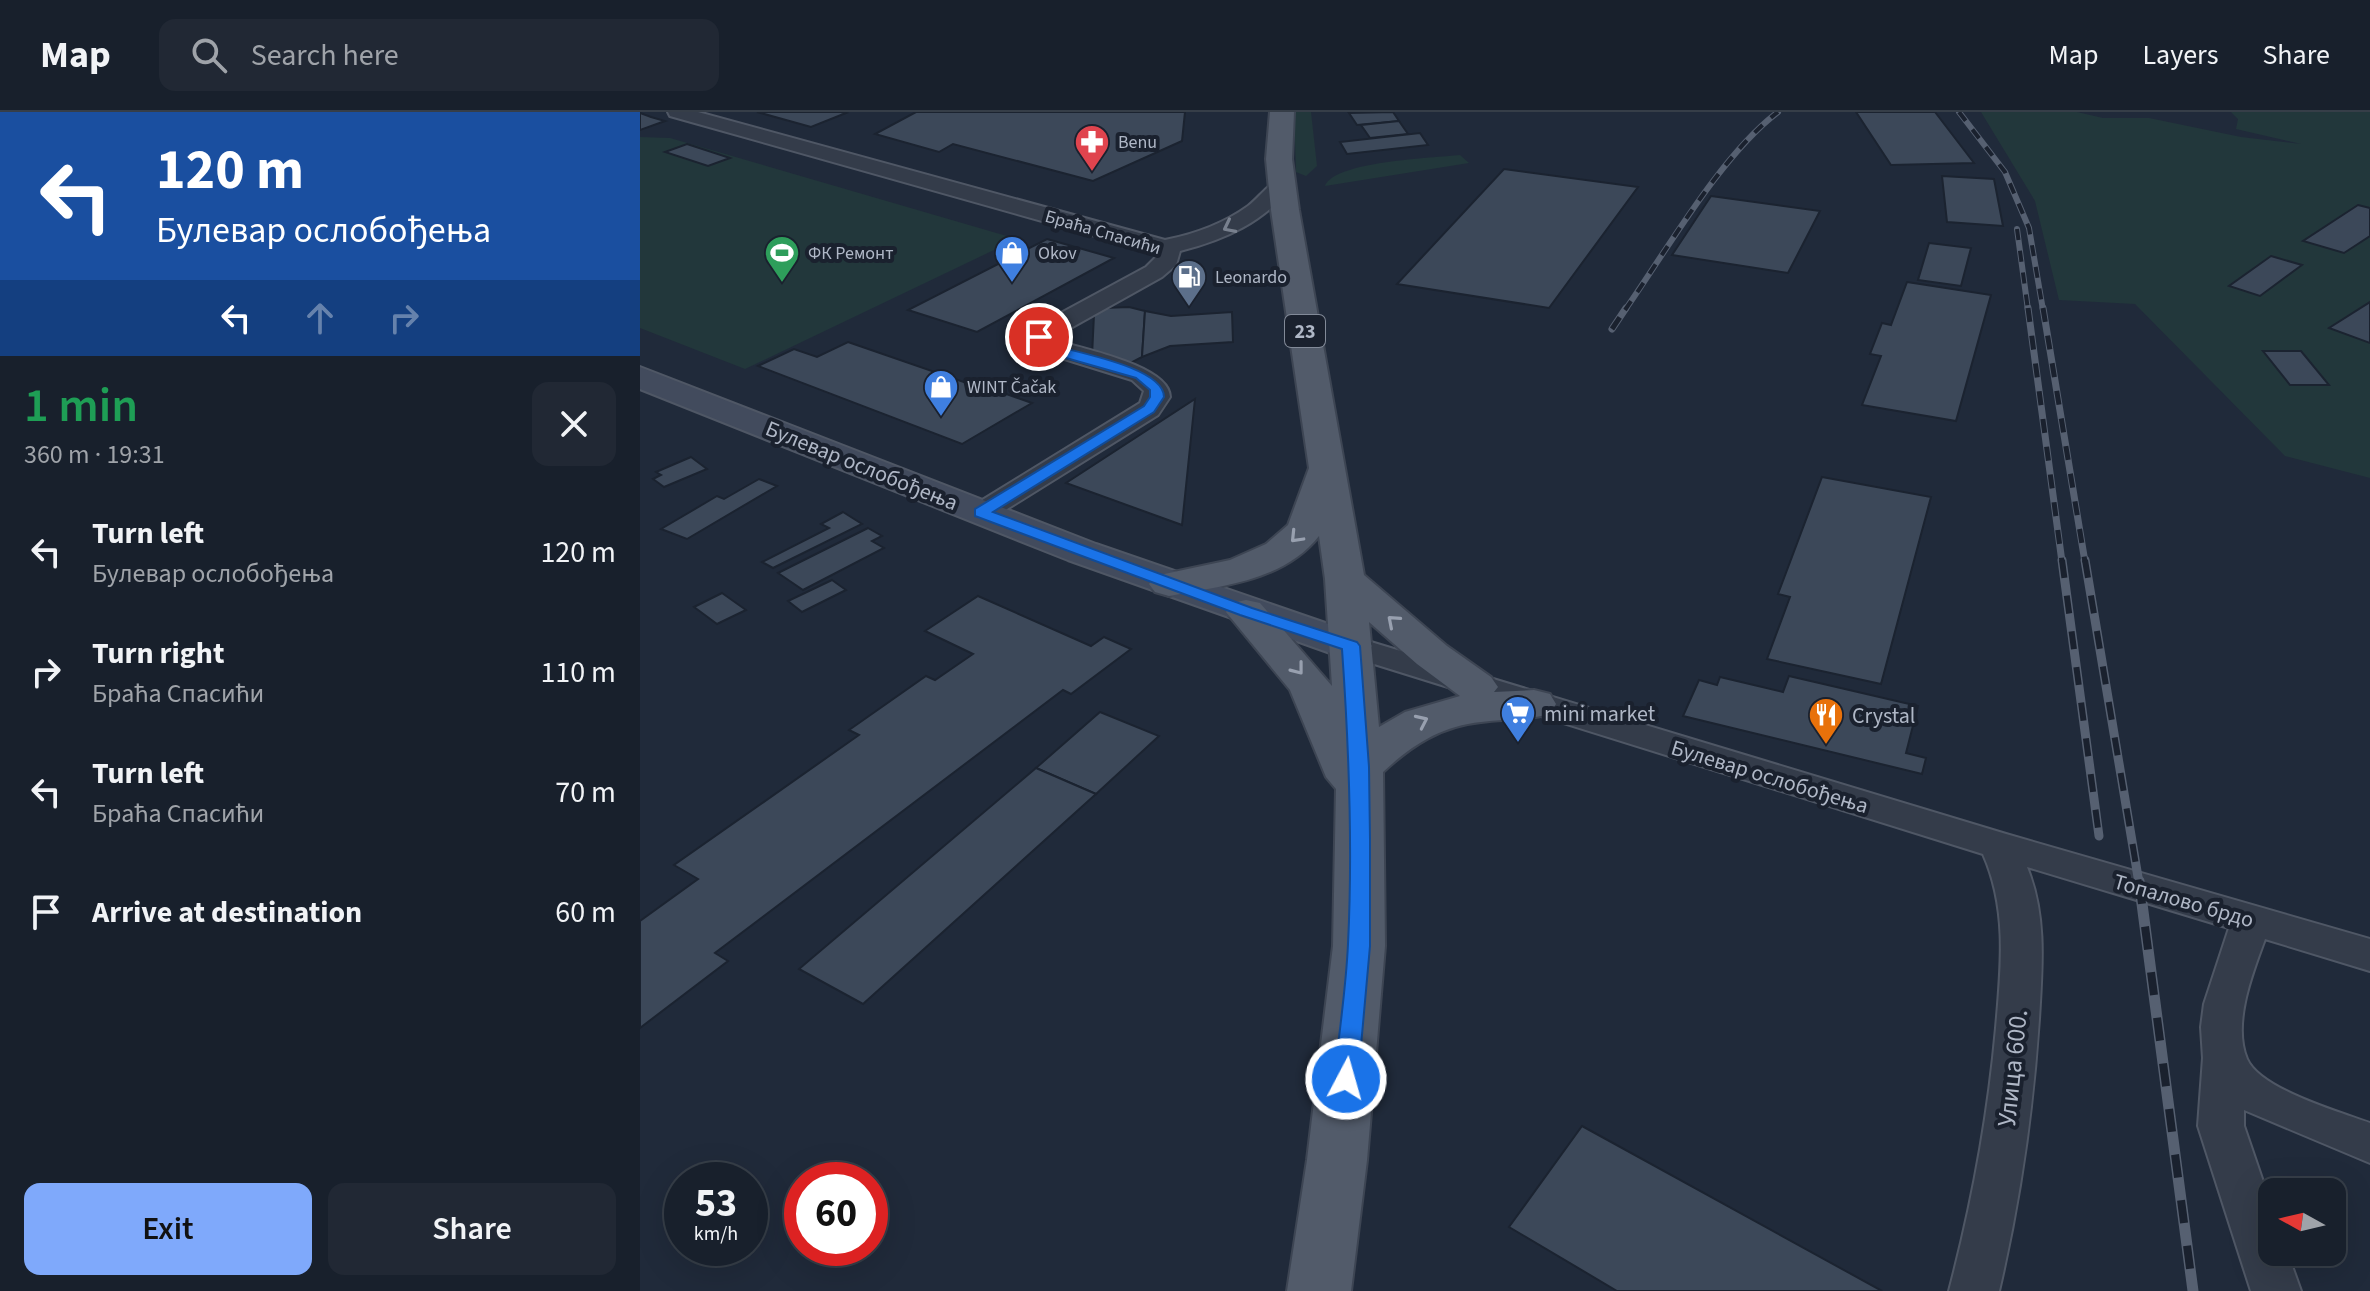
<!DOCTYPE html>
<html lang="en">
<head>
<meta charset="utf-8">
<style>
	body { margin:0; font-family:"Source Sans 3",sans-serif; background:#212834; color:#f1f3f6; height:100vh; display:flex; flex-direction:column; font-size:30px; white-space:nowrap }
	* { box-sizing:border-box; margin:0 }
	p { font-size:26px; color:#9fa3a9 }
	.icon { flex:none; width:44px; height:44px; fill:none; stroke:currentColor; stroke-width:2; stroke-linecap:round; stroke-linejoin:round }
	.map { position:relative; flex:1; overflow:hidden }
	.panel { display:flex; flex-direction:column; background:#18202c; width:640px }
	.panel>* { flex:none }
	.hud { background:#1a4fa0; color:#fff; overflow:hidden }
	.needle { width:52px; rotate:278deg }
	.controls { position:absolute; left:1618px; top:1066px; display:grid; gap:16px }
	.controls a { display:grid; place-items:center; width:88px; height:88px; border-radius:16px; background:#18202c; box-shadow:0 8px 32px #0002,0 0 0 2px #363e48; font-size:40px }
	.speed { position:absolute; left:24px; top:1050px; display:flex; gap:16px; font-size:40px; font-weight:700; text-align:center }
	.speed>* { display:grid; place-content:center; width:104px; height:104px; border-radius:50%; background:#18202c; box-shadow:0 8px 32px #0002,0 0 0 2px #363e48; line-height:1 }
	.speed small { font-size:20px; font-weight:400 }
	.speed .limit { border:12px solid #d22; background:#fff; color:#111 }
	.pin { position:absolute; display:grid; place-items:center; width:68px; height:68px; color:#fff; margin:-34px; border:4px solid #fff; border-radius:50%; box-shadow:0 2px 8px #0007 }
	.me { position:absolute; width:88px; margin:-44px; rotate:6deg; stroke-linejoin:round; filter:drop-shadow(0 0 6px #0008) }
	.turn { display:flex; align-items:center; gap:28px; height:168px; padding:0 24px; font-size:36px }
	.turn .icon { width:104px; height:104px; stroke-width:2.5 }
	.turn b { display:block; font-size:56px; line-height:68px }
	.lanes { display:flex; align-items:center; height:76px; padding:0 24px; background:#0003; justify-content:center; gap:40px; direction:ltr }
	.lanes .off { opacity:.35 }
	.round { display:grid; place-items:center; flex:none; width:84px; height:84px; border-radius:16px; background:#212834 }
	.summary { display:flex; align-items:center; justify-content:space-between; height:136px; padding:0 24px }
	h1 { font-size:48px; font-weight:600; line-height:60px; color:#1e9e55 }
	.primary-button { display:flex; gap:16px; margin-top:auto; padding:16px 24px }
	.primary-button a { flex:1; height:92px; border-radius:16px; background:#7fa9fb; color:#111; font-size:32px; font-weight:600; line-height:92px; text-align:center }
	.primary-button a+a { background:#212834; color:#f1f3f6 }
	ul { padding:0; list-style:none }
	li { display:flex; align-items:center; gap:24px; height:120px; padding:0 24px }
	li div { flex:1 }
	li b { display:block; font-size:30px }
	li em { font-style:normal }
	header { display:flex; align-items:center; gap:48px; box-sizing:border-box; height:112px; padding:0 40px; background:#18202c; border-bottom:2px solid #363e48 }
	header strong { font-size:38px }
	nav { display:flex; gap:44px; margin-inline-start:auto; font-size:28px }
	.search { width:560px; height:72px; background:#212834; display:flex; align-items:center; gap:20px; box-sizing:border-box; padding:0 28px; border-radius:16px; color:#9fa3a9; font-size:30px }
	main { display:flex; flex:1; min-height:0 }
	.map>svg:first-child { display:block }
</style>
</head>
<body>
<header>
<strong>Map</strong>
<div class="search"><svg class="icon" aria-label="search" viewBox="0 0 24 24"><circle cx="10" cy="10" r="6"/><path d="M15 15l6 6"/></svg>Search here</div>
<nav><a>Map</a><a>Layers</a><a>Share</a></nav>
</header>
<main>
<section class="panel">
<div class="hud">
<div class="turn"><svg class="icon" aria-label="left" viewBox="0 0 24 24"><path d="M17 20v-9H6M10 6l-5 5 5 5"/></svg><div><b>120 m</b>Булевар ослобођења</div></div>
<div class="lanes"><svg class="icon" aria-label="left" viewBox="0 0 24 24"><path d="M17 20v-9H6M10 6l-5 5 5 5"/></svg><svg class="icon off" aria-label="ahead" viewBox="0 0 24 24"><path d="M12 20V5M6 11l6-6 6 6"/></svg><svg class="icon off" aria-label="right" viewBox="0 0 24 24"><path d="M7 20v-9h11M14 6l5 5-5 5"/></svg></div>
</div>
<div class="summary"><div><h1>1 min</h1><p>360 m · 19:31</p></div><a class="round"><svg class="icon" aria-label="close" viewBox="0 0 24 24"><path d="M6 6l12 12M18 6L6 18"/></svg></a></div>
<ul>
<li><svg class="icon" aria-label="left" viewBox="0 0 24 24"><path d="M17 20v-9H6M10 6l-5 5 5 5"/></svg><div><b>Turn left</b><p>Булевар ослобођења</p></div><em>120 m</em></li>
<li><svg class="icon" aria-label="right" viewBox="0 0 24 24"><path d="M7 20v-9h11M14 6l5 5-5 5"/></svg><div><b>Turn right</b><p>Браћа Спасићи</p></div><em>110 m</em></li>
<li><svg class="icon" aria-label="left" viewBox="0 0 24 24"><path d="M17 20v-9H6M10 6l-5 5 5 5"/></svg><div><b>Turn left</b><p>Браћа Спасићи</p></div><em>70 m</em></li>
<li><svg class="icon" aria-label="arrive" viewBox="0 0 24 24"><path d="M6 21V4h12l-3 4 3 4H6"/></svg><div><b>Arrive at destination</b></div><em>60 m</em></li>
</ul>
<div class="primary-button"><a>Exit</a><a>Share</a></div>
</section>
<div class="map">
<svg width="1730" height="1179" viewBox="0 0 1730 1179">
	<rect width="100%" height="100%" fill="#202a3a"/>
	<g fill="#22373b">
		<polygon points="654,0 671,0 677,54 666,64 656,60"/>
		<polygon points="1341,0 1437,0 1463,6 1509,6 1601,25 1661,32 1596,17 1598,7 1591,0 1730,0 1730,366 1645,344 1495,192 1419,188 1395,89"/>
		<polygon points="0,25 30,26 377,127 105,257 0,216"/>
		<path d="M 820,43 L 829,51 L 685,74 C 695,49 793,46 820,43 Z"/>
	</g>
	<g fill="#3c4859" stroke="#1b2330" stroke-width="2">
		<polygon points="117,0 201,0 206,1 171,15"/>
		<polygon points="276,0 545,0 542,29 453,69 313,32 299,40 235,22"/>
		<polygon points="753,0 759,9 717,13 709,1"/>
		<polygon points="1216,0 1295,0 1334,51 1251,53"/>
		<polygon points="0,1 11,5 25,9 0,18"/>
		<polygon points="759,9 768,22 730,26 721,13"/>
		<polygon points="780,21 788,33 707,42 700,30"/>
		<polygon points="47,32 90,46 68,54 25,40"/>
		<polygon points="864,57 998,75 909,196 757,172"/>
		<polygon points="1302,64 1354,67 1363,114 1307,110"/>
		<polygon points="1071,84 1180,99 1148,161 1032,143"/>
		<polygon points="1718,93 1730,96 1730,124 1704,141 1663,129"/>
		<polygon points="407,127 474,146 337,220 268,198"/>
		<polygon points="1289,131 1331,136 1321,174 1278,168"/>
		<polygon points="1631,144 1662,153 1620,184 1589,174"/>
		<polygon points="1267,170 1351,183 1316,309 1222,293 1241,244 1230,242 1242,211 1251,213"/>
		<polygon points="1730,190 1730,231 1689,216"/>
		<polygon points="489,195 505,199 502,245 485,254 452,244 454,202 463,196"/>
		<polygon points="505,199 531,204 592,200 593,230 530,234 502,245"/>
		<polygon points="208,230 335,274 338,272 392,291 322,332 118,254 154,237 177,245"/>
		<polygon points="1623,239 1661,239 1689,273 1650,273"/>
		<polygon points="555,287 542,413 426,371"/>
		<polygon points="51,345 67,357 24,375 13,367 21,363 16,360"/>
		<polygon points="1182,365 1291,385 1241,572 1127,547 1150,485 1138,482"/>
		<polygon points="119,367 137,374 47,427 21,417 77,384 84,387"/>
		<polygon points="203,400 222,412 133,456 122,450 189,416 181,412"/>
		<polygon points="228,416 242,424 232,429 244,436 163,478 138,461"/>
		<polygon points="192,468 206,478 162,500 148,489"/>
		<polygon points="82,481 106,498 77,512 54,495"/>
		<polygon points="338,484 451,534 464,525 491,537 431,582 423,578 75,841 88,849 0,916 0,809 58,767 34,753 219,623 209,618 286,564 295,568 333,542 285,519"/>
		<polygon points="1149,564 1278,594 1266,641 1286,646 1282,662 1043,604 1059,568 1077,573 1080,565 1143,580"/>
		<polygon points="460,600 519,624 456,682 396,656"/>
		<polygon points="396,656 456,682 223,892 159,857"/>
		<polygon points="942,1014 1242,1179 977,1179 869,1115"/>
	</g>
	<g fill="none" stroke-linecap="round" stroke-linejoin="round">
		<defs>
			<g id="minor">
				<path d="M 28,0 L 58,0 L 525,128 C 555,122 583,112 608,94 C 619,86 629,70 642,67 L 652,73 C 625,110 584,128 540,139 L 536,153 L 522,165 L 411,227 C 438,236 530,253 530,285 L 518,303 L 351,407 L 341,410 L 331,407 L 326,401 L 331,395 L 500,291 L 504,279 L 492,268 L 389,236 L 386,231 L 387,225 L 397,214 L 506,155 L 519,142 L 30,4 Z"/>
				<path d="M 711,524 L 1366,722 L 1730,827 L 1730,859 L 1625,827 C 1613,860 1592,911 1607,947 C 1620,977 1699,1000 1730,1011 L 1730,1051 L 1604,998 L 1604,1014 L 1632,1096 L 1632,1140 L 1647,1140 L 1661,1179 L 1611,1179 L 1558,1014 L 1563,946 L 1561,915 L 1564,892 L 1589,816 L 1387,755 C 1407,803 1402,856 1399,907 C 1393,999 1380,1089 1359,1179 L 1309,1179 C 1332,1092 1348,1005 1356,916 C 1361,857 1368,798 1343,742 L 699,541 L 695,534 L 699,527 Z"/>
			</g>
			<polygon id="secondary" points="0,255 456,432 726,525 732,534 726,543 711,547 696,543 428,448 0,277"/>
			<path id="primary" d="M 630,0 L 654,0 L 652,47 L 659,98 L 724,463 L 807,534 L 851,565 L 858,575 L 854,580 L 894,578 L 910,582 L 916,592 L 910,602 C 887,608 864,607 841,610 C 801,614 772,633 743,660 L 745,834 L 727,1048 L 711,1179 L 647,1179 L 667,1048 L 693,834 L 696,677 L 686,665 L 650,578 L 586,500 L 592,491 L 606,488 L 620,491 L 692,574 L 685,467 L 679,424 C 644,469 581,474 529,484 L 515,480 L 509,472 L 515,464 L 590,448 L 626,432 L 648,413 L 669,356 L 631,98 L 626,47 ZM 729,510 L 777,552 L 820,584 L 765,600 L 739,615 Z"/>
		</defs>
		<use href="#minor" stroke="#4f5765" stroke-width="4"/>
		<use href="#secondary" stroke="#4f5765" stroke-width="4"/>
		<use href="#primary" stroke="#3d4553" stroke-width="4"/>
		<use href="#minor" fill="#343c4a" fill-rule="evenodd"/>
		<use href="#secondary" fill="#424b5d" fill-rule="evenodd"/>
		<use href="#primary" fill="#525b6a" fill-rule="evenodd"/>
		<defs>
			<g id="rail-far3">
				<polyline points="1319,0 1365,60 1389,116 1403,198"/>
				<polyline points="1377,117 1388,198"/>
				<path d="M 985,198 C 1027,138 1081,43 1138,0"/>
			</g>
			<g id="rail-far2">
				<polyline points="1388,196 1422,450"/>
				<polyline points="1403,196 1445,450"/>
				<polyline points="972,217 986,196"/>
			</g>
			<g id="rail-far1">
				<polyline points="1422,448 1459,724"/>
				<polyline points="1445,448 1499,771"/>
			</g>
			<polyline id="rail" points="1499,769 1553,1179"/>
		</defs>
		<use href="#rail-far3" stroke="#566071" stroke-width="6"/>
		<use href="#rail-far2" stroke="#566071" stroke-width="7"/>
		<use href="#rail-far1" stroke="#566071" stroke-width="9"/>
		<use href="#rail" stroke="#566071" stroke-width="11"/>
		<use href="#rail-far3" stroke="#1a212e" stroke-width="4" stroke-dasharray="11" stroke-linecap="butt"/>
		<use href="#rail-far2" stroke="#1a212e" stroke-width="5" stroke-dasharray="14" stroke-linecap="butt"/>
		<use href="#rail-far1" stroke="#1a212e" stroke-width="6" stroke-dasharray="18" stroke-linecap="butt"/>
		<use href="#rail" stroke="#1a212e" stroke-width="8" stroke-dasharray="23" stroke-linecap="butt"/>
	</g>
	<defs><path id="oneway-chevron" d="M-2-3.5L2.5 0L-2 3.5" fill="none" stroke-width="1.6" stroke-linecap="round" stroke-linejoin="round" transform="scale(2)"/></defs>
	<use stroke="#78808e" href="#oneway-chevron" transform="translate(589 115) rotate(153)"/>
	<g stroke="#98a0af">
		<use href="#oneway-chevron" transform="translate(656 425) rotate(134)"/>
		<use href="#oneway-chevron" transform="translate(753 509) rotate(-139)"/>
		<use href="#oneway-chevron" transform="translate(658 557) rotate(52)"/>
		<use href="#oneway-chevron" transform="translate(782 609) rotate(-25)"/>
	</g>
	<path fill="#1a73e8" stroke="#114b97" stroke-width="2" d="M 394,222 L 403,222 L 408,232 C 434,240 524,255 524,285 L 514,300 L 353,400 L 612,496 L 717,530 L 720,534 L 729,655 L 730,727 L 730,834 L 718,967 L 714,973 L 706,976 L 698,973 L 694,967 C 699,922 706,877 708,832 C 713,733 709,636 702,537 L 600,503 L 335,404 L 335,397 L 504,294 L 510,285 L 510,278 L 496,266 L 398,238 L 391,231 Z"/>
	<defs>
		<symbol id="pharmacy-pin" viewBox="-11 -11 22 30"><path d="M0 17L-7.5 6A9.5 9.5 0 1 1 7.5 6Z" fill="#e0444e" stroke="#1a212e"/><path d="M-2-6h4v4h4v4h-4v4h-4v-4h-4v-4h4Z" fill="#fff"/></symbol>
		<symbol id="stadium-pin" viewBox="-11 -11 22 30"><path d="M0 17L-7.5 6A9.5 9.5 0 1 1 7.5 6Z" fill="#2e9e5b" stroke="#1a212e"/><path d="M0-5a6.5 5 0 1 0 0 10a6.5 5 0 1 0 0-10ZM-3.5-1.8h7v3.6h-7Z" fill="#fff"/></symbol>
		<symbol id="shop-pin" viewBox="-11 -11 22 30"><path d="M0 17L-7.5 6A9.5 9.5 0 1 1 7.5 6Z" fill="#3f7fe0" stroke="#1a212e"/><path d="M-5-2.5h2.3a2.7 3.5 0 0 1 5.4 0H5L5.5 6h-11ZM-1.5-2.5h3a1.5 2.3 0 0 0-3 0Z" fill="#fff"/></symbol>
		<symbol id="fuel-pin" viewBox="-11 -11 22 30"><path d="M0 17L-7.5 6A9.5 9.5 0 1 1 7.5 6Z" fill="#5c6f8a" stroke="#1a212e"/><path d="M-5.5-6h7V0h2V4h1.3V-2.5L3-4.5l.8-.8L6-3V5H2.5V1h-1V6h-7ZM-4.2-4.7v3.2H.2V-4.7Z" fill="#fff"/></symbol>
		<symbol id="supermarket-pin" viewBox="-11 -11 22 30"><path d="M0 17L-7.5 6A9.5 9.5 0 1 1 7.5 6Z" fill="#3f7fe0" stroke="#1a212e"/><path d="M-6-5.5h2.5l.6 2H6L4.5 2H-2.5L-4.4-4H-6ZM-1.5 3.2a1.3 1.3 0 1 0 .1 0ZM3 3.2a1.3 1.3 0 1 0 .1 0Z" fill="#fff"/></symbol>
		<symbol id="restaurant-pin" viewBox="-11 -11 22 30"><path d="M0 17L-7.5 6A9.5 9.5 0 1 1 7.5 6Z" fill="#e8710a" stroke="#1a212e"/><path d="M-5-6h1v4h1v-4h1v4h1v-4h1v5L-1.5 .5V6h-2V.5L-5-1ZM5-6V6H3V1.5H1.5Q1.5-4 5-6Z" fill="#fff"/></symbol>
	</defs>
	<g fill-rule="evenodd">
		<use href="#pharmacy-pin" x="432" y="10" width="40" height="54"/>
		<use href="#stadium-pin" x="122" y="121" width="40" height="54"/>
		<use href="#shop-pin" x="352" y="121" width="40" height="54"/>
		<use href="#fuel-pin" x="529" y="145" width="40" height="54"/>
		<use href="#shop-pin" x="281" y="255" width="40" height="54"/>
		<use href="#supermarket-pin" x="858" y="581" width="40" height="54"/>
		<use href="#restaurant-pin" x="1166" y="583" width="40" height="54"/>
	</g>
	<g text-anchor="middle" stroke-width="8" stroke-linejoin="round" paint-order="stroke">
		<g font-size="18" fill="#afb7c6" stroke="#1a212e" text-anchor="start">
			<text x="478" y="36">Benu</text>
			<text x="168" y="147">ФК Ремонт</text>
			<text x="398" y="147">Okov</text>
			<text x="575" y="171">Leonardo</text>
			<text x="327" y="281">WINT Čačak</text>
		</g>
		<g font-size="18" fill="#afb7c6" stroke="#1a212e">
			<text transform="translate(463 120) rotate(16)" y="6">Браћа Спасићи</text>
		</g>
		<rect fill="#1a212e" stroke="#828a98" stroke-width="2" x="645" y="203" width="40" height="32" rx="6"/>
		<g font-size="20" font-weight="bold" fill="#afb7c6">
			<text x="665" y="226">23</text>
		</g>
		<g font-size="22" fill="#afb7c6" stroke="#1a212e">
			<text transform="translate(222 353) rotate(22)" y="8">Булевар ослобођења</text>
			<text transform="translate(1130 664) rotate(17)" y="8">Булевар ослобођења</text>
			<text transform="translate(1544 788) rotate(16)" y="8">Топалово брдо</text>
		</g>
		<g font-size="22" fill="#afb7c6" stroke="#1a212e" text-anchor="start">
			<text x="904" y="609">mini market</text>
			<text x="1212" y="611">Crystal</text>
		</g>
		<g font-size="26" fill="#afb7c6" stroke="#1a212e">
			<text transform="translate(1372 956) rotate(-84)" y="9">Улица 600.</text>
		</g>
	</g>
</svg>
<div class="controls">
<a><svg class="needle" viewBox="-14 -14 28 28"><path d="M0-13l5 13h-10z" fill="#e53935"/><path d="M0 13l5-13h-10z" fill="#9fa3a9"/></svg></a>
</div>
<div class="speed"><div>53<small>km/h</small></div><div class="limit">60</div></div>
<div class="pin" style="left:399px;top:225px;background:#d93025"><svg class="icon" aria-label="arrive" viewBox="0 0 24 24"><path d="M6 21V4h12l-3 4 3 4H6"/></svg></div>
<svg class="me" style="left:706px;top:967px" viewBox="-20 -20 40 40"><circle r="17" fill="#1a73e8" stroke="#fff" stroke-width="3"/><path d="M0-11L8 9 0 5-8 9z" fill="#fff"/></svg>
</div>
</main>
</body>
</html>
